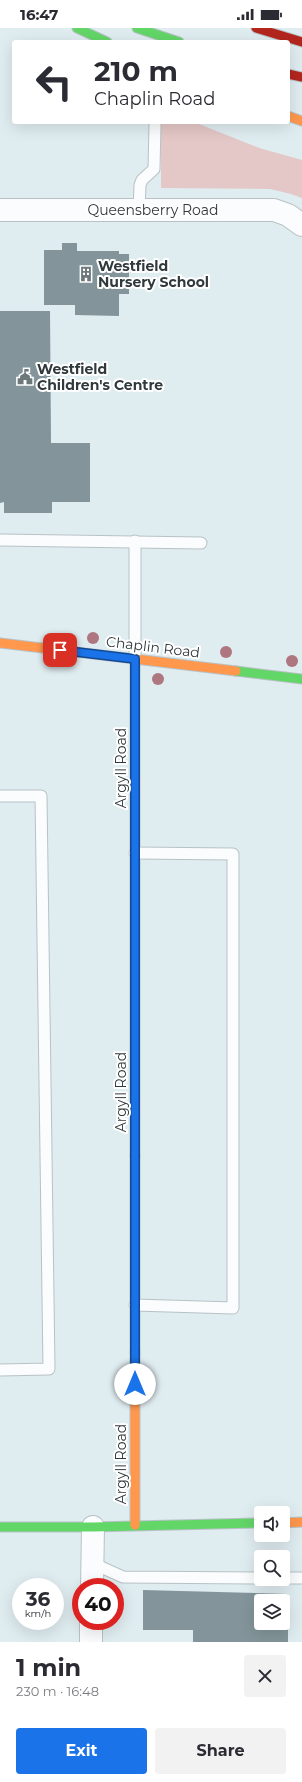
<!DOCTYPE html>
<html lang="en">
<head>
<meta charset="utf-8">
<style>
	body { margin:0; font-family:Montserrat,sans-serif; background:#f2f2f3; color:#2b2b33; height:100vh; display:flex; flex-direction:column; font-size:15px; white-space:nowrap }
	* { box-sizing:border-box; margin:0 }
	p { font-size:13px; color:#7c7c81 }
	.icon { flex:none; width:22px; height:22px; fill:none; stroke:currentColor; stroke-width:2; stroke-linecap:round; stroke-linejoin:round }
	.map { position:relative; height:1614px; overflow:hidden }
	.details { display:flex; flex-direction:column; background:#fff; flex:1 }
	.details>* { flex:none }
	.hud { position:absolute; left:12px; top:12px; width:278px; height:84px; border-radius:4px; box-shadow:0 4px 16px #0002; background:#fff; color:#2b2b33; overflow:hidden }
	.fabs { position:absolute; left:254px; top:1478px; display:grid; gap:8px }
	.fabs a { display:grid; place-items:center; width:36px; height:36px; border-radius:4px; background:#fff; box-shadow:0 4px 16px #0002; font-size:20px }
	.speed { position:absolute; left:12px; top:1550px; display:flex; gap:8px; font-size:20px; font-weight:700; text-align:center }
	.speed>* { display:grid; place-content:center; width:52px; height:52px; border-radius:50%; background:#fff; box-shadow:0 4px 16px #0002; line-height:1 }
	.speed small { font-size:10px; font-weight:400 }
	.speed .limit { border:6px solid #d22; background:#fff; color:#111 }
	.pin { position:absolute; display:grid; place-items:center; width:34px; height:34px; color:#fff; margin:-17px; border-radius:8px; box-shadow:0 2px 6px #0006 }
	.me { position:absolute; width:44px; margin:-22px; rotate:0deg; stroke-linejoin:round; filter:drop-shadow(0 0 3px #0008) }
	.turn { display:flex; align-items:center; gap:14px; height:84px; padding:0 16px; font-size:18px }
	.turn .icon { width:52px; height:52px; stroke-width:2.5 }
	.turn b { display:block; font-size:28px; line-height:34px }
	.round { display:grid; place-items:center; flex:none; width:42px; height:42px; border-radius:4px; background:#f2f2f3 }
	.overview { display:flex; align-items:center; justify-content:space-between; height:68px; padding:0 16px }
	h1 { font-size:24px; font-weight:700; line-height:30px }
	.button { display:flex; gap:8px; margin-top:auto; padding:8px 16px }
	.button a { flex:1; height:46px; border-radius:4px; background:#1a73e8; color:#fff; font-size:16px; font-weight:700; line-height:46px; text-align:center }
	.button a+a { background:#f2f2f3; color:#2b2b33 }
	.status { display:flex; justify-content:space-between; align-items:center; height:28px; padding:0 20px; background:#fff; direction:ltr }
	.status svg { height:11px; fill:currentColor }
	.map>svg:first-child { display:block }
</style>
</head>
<body>
<div class="status"><b>16:47</b><svg viewBox="0 0 49 12"><path d="M0 12V9h3v3zM5 12V6h3v6zM10 12V3h3v9zM15 12V0h3v12zM26 1h20v11H26zM47 4h2v5h-2z"/></svg></div>
<div class="map">
<svg width="302" height="1614" viewBox="0 0 302 1614">
	<rect width="100%" height="100%" fill="#dfecf0"/>
	<polygon fill="#e4c7c7" points="161,94 194,94 259,120 302,132 302,170 291,166 270,161 161,160"/>
	<g fill="#83959a" fill-rule="evenodd">
		<polygon points="62,215 77,215 77,223 119,223 119,226 129,226 129,266 119,266 119,288 75,287 75,277 44,277 44,222 62,222"/>
		<polygon points="0,283 50,283 51,415 90,415 90,474 52,474 52,485 4,485 4,474 0,475"/>
		<path d="M 143,1562 L 288,1566 L 288,1614 L 193,1614 L 193,1602 L 143,1602 ZM 261,1573 L 283,1573 L 283,1595 L 261,1595 Z"/>
	</g>
	<g fill="none" stroke-linecap="round" stroke-linejoin="round">
		<defs>
			<g id="lane">
				<polyline points="139,182 140,157 142,152 154,141 155,96"/>
				<polyline points="0,512 201,515"/>
				<polyline points="135,513 135,631"/>
				<polyline points="0,768 41,768 49,1341 0,1342"/>
				<polyline points="135,825 233,826 233,1280 135,1277"/>
				<polyline points="92,1535 123,1549 261,1550"/>
				<polyline points="283,1550 302,1550"/>
			</g>
			<g id="street">
				<polyline points="0,182 274,182 288,187 302,197"/>
				<polyline points="92,1559 93,1499"/>
				<polyline points="91,1614 91,1593"/>
			</g>
			<g id="fast">
				<polyline points="77,0 107,14"/>
				<polyline points="137,0 179,14"/>
				<polyline points="135,631 135,1127"/>
				<polyline points="236,643 302,651"/>
				<polyline points="0,1499 93,1499 261,1495"/>
			</g>
			<g id="slow">
				<polyline points="288,88 302,93"/>
				<polyline points="0,615 236,643"/>
				<polyline points="135,1324 135,1497"/>
				<polyline points="283,1495 302,1494"/>
			</g>
			<g id="jam">
				<polyline points="256,0 302,14"/>
				<polyline points="288,46 302,49"/>
				<polyline points="135,1127 135,1324"/>
			</g>
		</defs>
		<use href="#lane" stroke="#b8c2c6" stroke-width="13"/>
		<use href="#street" stroke="#b8c2c6" stroke-width="24"/>
		<use href="#fast" stroke="#b8c2c6" stroke-width="11"/>
		<use href="#slow" stroke="#b8c2c6" stroke-width="11"/>
		<use href="#jam" stroke="#b8c2c6" stroke-width="11"/>
		<use href="#lane" stroke="#fafcfd" stroke-width="11"/>
		<use href="#street" stroke="#fafcfd" stroke-width="22"/>
		<use href="#fast" stroke="#63d668" stroke-width="9"/>
		<use href="#slow" stroke="#ff974d" stroke-width="9"/>
		<use href="#jam" stroke="#b3261e" stroke-width="9"/>
	</g>
	<g fill="#ae767e">
		<circle cx="93" cy="610" r="6"/>
		<circle cx="226" cy="624" r="6"/>
		<circle cx="292" cy="633" r="6"/>
		<circle cx="158" cy="651" r="6"/>
	</g>
	<g fill="none" stroke-linecap="round" stroke-linejoin="round">
		<defs>
			<polyline id="route" points="60,622 135,631 135,1356"/>
		</defs>
		<use href="#route" stroke="#114b97" stroke-width="10"/>
		<use href="#route" stroke="#1a73e8" stroke-width="7"/>
	</g>
	<defs>
		<symbol id="building-bare" viewBox="-9 -9 18 18"><path d="M-4-6H4V6H1V3H-1V6H-4ZM-2.5-4.3h1.7v1.8h-1.7ZM.8-4.3h1.7v1.8H.8ZM-2.5-1h1.7V.8h-1.7ZM.8-1h1.7V.8H.8Z" fill="#6d787b" stroke="#fff" stroke-width="2.5" paint-order="stroke"/></symbol>
		<symbol id="civic-bare" viewBox="-9 -9 18 18"><path d="M-.6-6.5H3V-4.5H.6V-3L4-1V1h2V6H-6V1h2V-1L-.6-3ZM-1.2 2.5V6h2.4V2.5Z" fill="#6d787b" stroke="#fff" stroke-width="2.5" paint-order="stroke"/></symbol>
	</defs>
	<g fill-rule="evenodd">
		<use href="#building-bare" x="75" y="235" width="22" height="22"/>
		<use href="#civic-bare" x="14" y="338" width="22" height="22"/>
	</g>
	<g text-anchor="middle" stroke-width="4" stroke-linejoin="round" paint-order="stroke">
		<g font-size="14" fill="#30393c" stroke="#fff">
			<text x="153" y="187">Queensberry Road</text>
			<text transform="translate(153 619) rotate(7)" y="5">Chaplin Road</text>
			<text transform="translate(121 740) rotate(-90)" y="5">Argyll Road</text>
			<text transform="translate(121 1064) rotate(-90)" y="5">Argyll Road</text>
			<text transform="translate(121 1436) rotate(-90)" y="5">Argyll Road</text>
		</g>
		<g font-size="14" font-weight="bold" fill="#30393c" stroke="#fff" text-anchor="start">
			<text x="98" y="243">Westfield<tspan x="98" dy="16">Nursery School</tspan></text>
			<text x="37" y="346">Westfield<tspan x="37" dy="16">Children's Centre</tspan></text>
		</g>
	</g>
</svg>
<div class="fabs">
<a><svg class="icon" aria-label="sound" viewBox="0 0 24 24"><path d="M4 9h4l5-4v14l-5-4H4zM17 9q2 3 0 6"/></svg></a>
<a><svg class="icon" aria-label="search" viewBox="0 0 24 24"><circle cx="10" cy="10" r="6"/><path d="M15 15l6 6"/></svg></a>
<a><svg class="icon" aria-label="layers" viewBox="0 0 24 24"><path d="M12 4l9 5-9 5-9-5zM3 14l9 5 9-5"/></svg></a>
</div>
<div class="speed"><div>36<small>km/h</small></div><div class="limit">40</div></div>
<div class="pin" style="left:60px;top:622px;background:#d93025"><svg class="icon" aria-label="arrive" viewBox="0 0 24 24"><path d="M6 21V4h12l-3 4 3 4H6"/></svg></div>
<svg class="me" style="left:135px;top:1356px" viewBox="-20 -20 40 40"><circle r="19" fill="#fff"/><path d="M0-13L10 11 0 6-10 11z" fill="#1a73e8"/></svg>
<div class="hud">
<div class="turn"><svg class="icon" aria-label="left" viewBox="0 0 24 24"><path d="M17 20v-9H6M10 6l-5 5 5 5"/></svg><div><b>210 m</b>Chaplin Road</div></div>
</div>
</div>
<section class="details">
<div class="overview"><div><h1>1 min</h1><p>230 m · 16:48</p></div><a class="round"><svg class="icon" aria-label="close" viewBox="0 0 24 24"><path d="M6 6l12 12M18 6L6 18"/></svg></a></div>
<div class="button"><a>Exit</a><a>Share</a></div>
</section>
</body>
</html>
